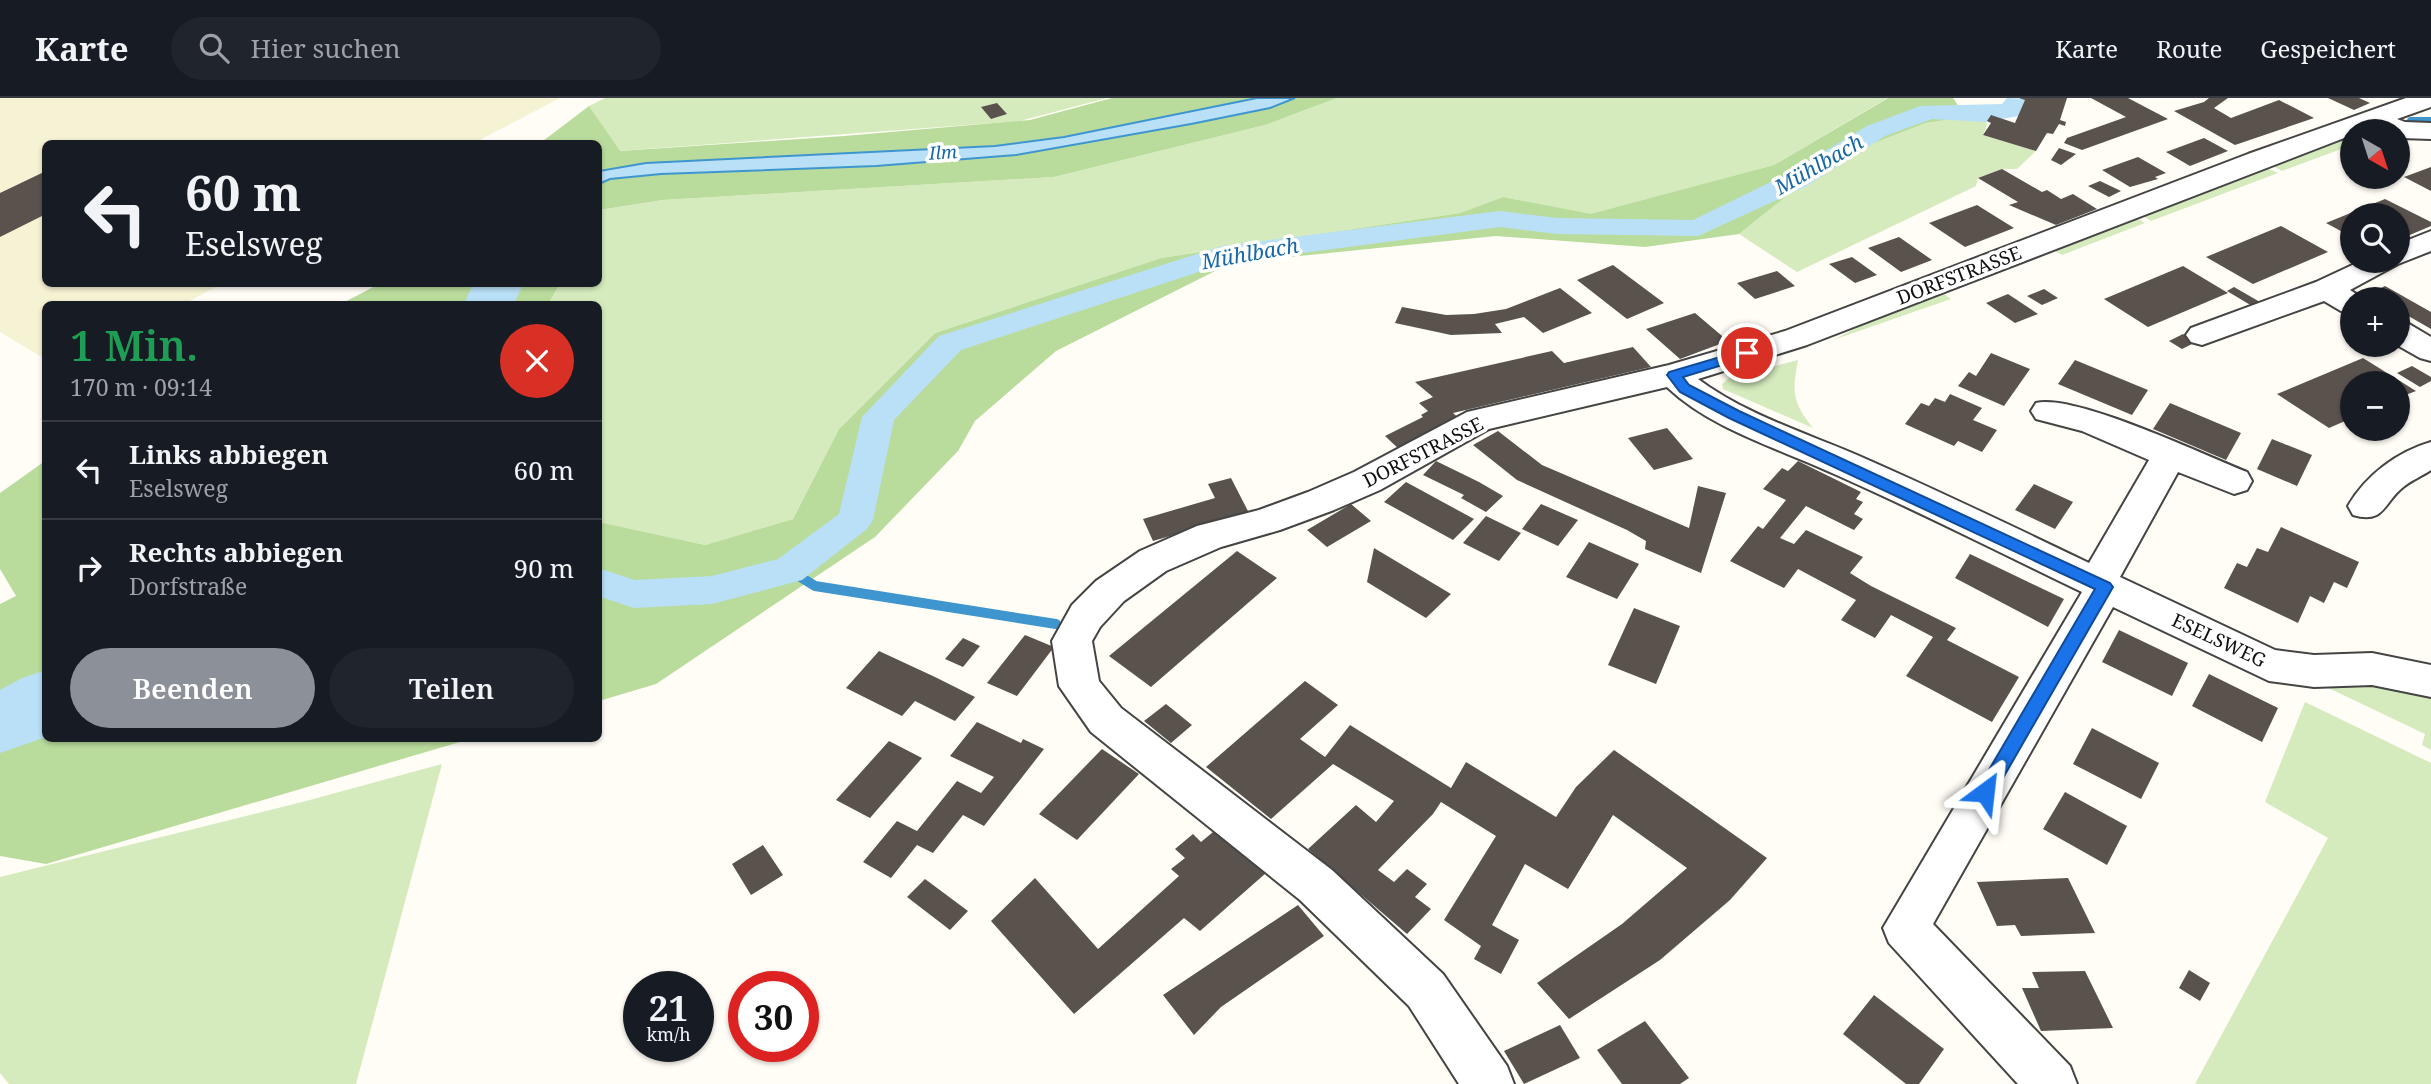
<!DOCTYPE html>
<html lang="de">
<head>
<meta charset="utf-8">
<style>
	body { margin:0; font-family:"Noto Serif",serif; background:#20242c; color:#f1f3f6; height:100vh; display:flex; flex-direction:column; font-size:26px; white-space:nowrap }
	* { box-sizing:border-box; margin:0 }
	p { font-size:23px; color:#9ea1a6 }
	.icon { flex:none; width:38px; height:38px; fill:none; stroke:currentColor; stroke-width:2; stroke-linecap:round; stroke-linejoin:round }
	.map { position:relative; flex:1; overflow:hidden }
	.drawer { position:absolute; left:42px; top:203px; width:560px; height:441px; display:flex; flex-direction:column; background:#171b24; border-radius:10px; box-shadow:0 2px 5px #0004 }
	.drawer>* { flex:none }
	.banner { position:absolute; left:42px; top:42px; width:560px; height:147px; border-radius:10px; box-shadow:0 2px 5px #0004; background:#171b24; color:#f1f3f6; overflow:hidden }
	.needle { width:46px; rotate:141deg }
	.fabs { position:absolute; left:2340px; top:21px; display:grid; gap:14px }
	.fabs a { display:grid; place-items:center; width:70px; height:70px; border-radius:50%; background:#171b24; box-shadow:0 2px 5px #0004; font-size:35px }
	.speed { position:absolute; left:623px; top:873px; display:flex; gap:14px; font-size:35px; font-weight:700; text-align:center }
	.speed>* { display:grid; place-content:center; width:91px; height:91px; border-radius:50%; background:#171b24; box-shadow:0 2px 5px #0004; line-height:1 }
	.speed small { font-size:18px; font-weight:400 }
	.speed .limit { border:10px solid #d22; background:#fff; color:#111 }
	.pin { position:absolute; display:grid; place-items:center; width:60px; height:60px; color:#fff; margin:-30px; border:4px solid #fff; border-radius:50%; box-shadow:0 2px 7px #0007 }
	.me { position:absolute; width:77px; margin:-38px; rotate:30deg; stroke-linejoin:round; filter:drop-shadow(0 0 5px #0008) }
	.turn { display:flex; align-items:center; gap:24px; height:147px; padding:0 28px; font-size:32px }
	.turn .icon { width:91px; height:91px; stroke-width:2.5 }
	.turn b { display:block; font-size:49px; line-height:60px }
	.round { display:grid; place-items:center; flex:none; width:74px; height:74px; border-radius:37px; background:#20242c }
	.summary { display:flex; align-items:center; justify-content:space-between; height:119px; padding:0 28px }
	h1 { font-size:42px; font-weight:600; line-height:52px; color:#1e9e55 }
	.primary-button { display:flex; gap:14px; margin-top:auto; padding:14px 28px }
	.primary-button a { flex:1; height:80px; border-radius:42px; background:#8c9099; color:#fff; font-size:28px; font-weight:600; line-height:80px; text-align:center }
	.primary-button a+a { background:#20242c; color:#f1f3f6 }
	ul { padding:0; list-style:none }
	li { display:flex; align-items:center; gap:21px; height:98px; padding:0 28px; border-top:2px solid #363941 }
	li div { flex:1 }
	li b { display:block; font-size:26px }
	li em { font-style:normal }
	header { display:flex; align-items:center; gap:42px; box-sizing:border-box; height:98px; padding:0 35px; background:#171b24; border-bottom:2px solid #363941 }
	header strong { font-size:33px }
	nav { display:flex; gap:38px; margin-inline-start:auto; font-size:24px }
	.search { width:490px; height:63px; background:#20242c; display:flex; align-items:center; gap:18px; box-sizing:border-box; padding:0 24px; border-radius:38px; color:#9ea1a6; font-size:26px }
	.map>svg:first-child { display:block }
</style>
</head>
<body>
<header>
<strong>Karte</strong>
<div class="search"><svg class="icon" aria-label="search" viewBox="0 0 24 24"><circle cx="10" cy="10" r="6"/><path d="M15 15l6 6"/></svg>Hier suchen</div>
<nav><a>Karte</a><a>Route</a><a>Gespeichert</a></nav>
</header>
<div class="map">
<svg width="2431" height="986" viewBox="0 0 2431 986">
	<rect width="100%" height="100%" fill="#fffdf5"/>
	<polygon fill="#f6f3d4" points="0,0 560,0 474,45 46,46 46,186 221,186 184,206 46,206 45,261 0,234"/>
	<g fill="#d5ebbd">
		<polygon points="605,0 1107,0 1020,23 619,53 589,8"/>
		<polygon points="1337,0 1887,0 1774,67 1591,117 1503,99 1460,115 1161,160 935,235 839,331 793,421 705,447 599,424 598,206 548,206 560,186 598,186 599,112 663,102 1054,79 1265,27"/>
		<polygon points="1966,19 1986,21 1987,27 1983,37 2036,53 2017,71 2002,71 1978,80 1976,88 1797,174 1739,136 1833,61 1926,25"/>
		<polygon points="2352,37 2352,47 2282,73 2271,67"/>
		<polygon points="2267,70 2278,75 2151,123 2141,117"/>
		<polygon points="2135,119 2145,125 2062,157 2052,151"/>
		<polygon points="1941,194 1951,201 1833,242 1885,215"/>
		<path d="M 1798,262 C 1792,294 1792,304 1813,330 L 1723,291 L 1722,286 L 1729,280 Z"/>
		<polygon points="2320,586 2396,589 2431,597 2431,652 2422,647 2425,636"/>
		<polygon points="2305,604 2431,665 2431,986 2195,986 2328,740 2265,704"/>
		<polygon points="442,666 356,986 9,986 0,975 0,779 306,703"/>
	</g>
	<g fill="#b9dc9c">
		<polygon points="1112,0 1337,0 1265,27 1054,79 663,102 599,112 598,46 539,46 589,8 620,53 844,38 1030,22"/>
		<polygon points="1888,0 1953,0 1966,19 1926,25 1833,61 1739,136 1645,149 1496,138 1231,165 1056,253 975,323 958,353 875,439 656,586 599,603 599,424 705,447 793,421 839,331 935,235 1161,160 1460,115 1503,99 1591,116 1774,67"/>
		<polygon points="379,186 560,186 548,206 341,206"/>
		<polygon points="45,363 46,640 470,641 46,766 0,758 0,506 16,498 0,471 0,395"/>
	</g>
	<polygon fill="#b9e0f7" stroke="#3f96cf" stroke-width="2" points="1257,0 1295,0 1270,10 1191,26 1016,57 876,68 661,76 610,81 599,86 599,73 646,65 995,48 1064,39"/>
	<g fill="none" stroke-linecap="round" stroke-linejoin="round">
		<polyline stroke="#3f96cf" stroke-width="8" points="2411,23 2431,23"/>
		<polyline stroke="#3f96cf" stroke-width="10" points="789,472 815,488 1056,526"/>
		<g fill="#b9e0f7" fill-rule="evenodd">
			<polygon points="2007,0 2032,1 2019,18 1985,24 1932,21 1885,38 1805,89 1698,138 1557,136 1500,129 1226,165 961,252 894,322 873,422 867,431 802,482 712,506 634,510 598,498 598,470 635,482 712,478 778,461 839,416 862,319 939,238 1222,148 1500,113 1557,120 1693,122 1785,77 1867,28 1920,8 2002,6"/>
			<polygon points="46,607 46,639 0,655 0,621"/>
		</g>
		<g fill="#b9e0f7" fill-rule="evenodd">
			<polygon points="473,186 523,186 514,206 464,206"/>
			<polygon points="46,572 46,632 24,645 0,653 0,592 22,580"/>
		</g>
	</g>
	<g fill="#5a524d">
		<polygon points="2019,0 2067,0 2060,22 2066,24 2065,28 2059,26 2053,36 2047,35 2036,53 1983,37 1991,25 1987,23 1991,17 2015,25 2025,2"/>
		<polygon points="2091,0 2128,0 2168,21 2082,52 2064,45 2067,40 2126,19"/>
		<polygon points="2209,0 2228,0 2214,10 2231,20 2279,2 2314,20 2235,47 2174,13 2204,4"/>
		<polygon points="2328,0 2359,0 2370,5 2354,12"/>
		<polygon points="997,5 1007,16 991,21 981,9"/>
		<polygon points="2204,40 2228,53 2190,68 2166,54"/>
		<polygon points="2059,50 2076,56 2061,67 2051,62"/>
		<polygon points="2138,59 2166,75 2155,79 2158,81 2130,89 2102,72"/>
		<polygon points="2431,69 2431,93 2404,79"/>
		<polygon points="2002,71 2042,94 2047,92 2061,101 2073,96 2097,111 2056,127 2009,107 2018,104 1978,80"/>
		<polygon points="46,73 46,116 0,139 0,95"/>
		<polygon points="2100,83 2121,93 2109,99 2088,88"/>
		<polygon points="2385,101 2431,124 2431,128 2398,142 2398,117 2352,117 2352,139 2326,125"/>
		<polygon points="1977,107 2014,130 1965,149 1929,125"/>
		<polygon points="2281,128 2328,154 2253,186 2206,159"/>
		<polygon points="1899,139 1932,162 1901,174 1868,150"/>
		<polygon points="1852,159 1877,177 1855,185 1829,166"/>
		<polygon points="1613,167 1664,205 1627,221 1577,182"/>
		<polygon points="2183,168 2228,195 2148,229 2104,201"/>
		<polygon points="1777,173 1795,188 1755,201 1737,185"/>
		<polygon points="2385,188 2431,214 2431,231 2398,212 2398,201 2378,201 2369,196"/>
		<polygon points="2234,189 2260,204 2252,208 2227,193"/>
		<polygon points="1560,190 1592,215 1543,235 1524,219 1495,226 1502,235 1451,237 1395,225 1402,209 1446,217 1474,216 1506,211"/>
		<polygon points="2044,191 2058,200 2042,207 2027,198"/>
		<polygon points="2008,196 2038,216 2015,225 1986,205"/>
		<polygon points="1695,215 1728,243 1680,261 1646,231"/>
		<polygon points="2183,236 2196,244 2182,251 2169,243"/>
		<polygon points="1633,249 1651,269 1453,315 1462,323 1401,353 1385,338 1423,319 1421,317 1428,313 1419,305 1433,299 1415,284 1552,253 1564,265"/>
		<polygon points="1991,255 2030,271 2004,308 1958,288 1969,274 1976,278"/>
		<polygon points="2363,260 2416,293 2398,300 2398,285 2352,285 2352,320 2329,330 2277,296"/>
		<polygon points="2075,262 2148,292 2132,317 2058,286"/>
		<polygon points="2412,268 2431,279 2431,283 2420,289 2397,275"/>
		<polygon points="1950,296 1982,310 1973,322 1997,332 1982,354 1958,343 1954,348 1905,326 1921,305 1929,308 1935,300 1945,304"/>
		<polygon points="2170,305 2241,335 2226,362 2153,331"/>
		<polygon points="1667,330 1693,361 1654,372 1628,340"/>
		<polygon points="1498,333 1542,367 1689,430 1698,388 1726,395 1701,475 1645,451 1646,443 1627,432 1517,382 1473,347"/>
		<polygon points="2272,341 2312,357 2297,388 2257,371"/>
		<polygon points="1436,363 1479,384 1503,398 1486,414 1461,400 1464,397 1423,377"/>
		<polygon points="1798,363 1861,394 1856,401 1863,404 1854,416 1863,421 1854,432 1806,408 1780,440 1794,446 1806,432 1863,459 1850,475 1871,488 1956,530 1947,542 2019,579 1992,624 1906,578 1933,539 1891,517 1875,540 1841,522 1856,502 1798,471 1784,490 1730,463 1758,428 1763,431 1786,402 1763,391 1782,370 1788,373"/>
		<polygon points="1231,380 1249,415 1153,443 1143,421 1215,400 1208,386"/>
		<polygon points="1406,384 1474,421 1453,442 1384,404"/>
		<polygon points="2034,386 2073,404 2055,431 2015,412"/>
		<polygon points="1351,406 1371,423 1327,449 1307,432"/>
		<polygon points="1541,406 1578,422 1558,448 1522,431"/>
		<polygon points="1486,418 1521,435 1499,463 1463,445"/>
		<polygon points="2281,429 2359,464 2347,490 2334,484 2324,505 2310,498 2298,525 2224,490 2237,465 2247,469 2257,450 2268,454"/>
		<polygon points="1589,444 1639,466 1617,501 1566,479"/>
		<polygon points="1374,450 1451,496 1426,520 1367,484"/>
		<polygon points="1237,453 1277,480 1151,589 1109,558"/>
		<polygon points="1970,456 2064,501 2048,529 1955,480"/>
		<polygon points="1634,510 1680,528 1656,586 1608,567"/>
		<polygon points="2119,532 2188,565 2172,598 2102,564"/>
		<polygon points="1025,537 1054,549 1017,598 987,585"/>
		<polygon points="963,540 980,548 963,569 945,561"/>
		<polygon points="879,553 935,579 975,599 955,623 915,603 902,618 846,590"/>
		<polygon points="2209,576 2278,610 2262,644 2192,608"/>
		<polygon points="1305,583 1338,607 1300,641 1325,659 1350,627 1451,690 1466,664 1556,719 1576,689 1614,652 1767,760 1730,802 1660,862 1569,921 1537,885 1622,826 1687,770 1613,717 1568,791 1525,766 1492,827 1519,842 1501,876 1474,861 1481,848 1444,822 1496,738 1441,704 1433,716 1378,772 1394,784 1407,771 1427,786 1415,799 1431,811 1407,836 1308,751 1356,707 1376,724 1394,703 1333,666 1271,721 1206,669"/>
		<polygon points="1166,606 1192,627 1171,645 1144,623"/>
		<polygon points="977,624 1021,645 1023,641 1044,651 984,728 963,717 933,755 917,747 891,780 863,764 897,723 917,733 957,683 981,695 994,679 950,658"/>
		<polygon points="2092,630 2159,665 2141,701 2073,666"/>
		<polygon points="889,643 922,660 870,720 836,702"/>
		<polygon points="1102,651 1139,676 1077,742 1039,716"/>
		<polygon points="2065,694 2127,728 2107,767 2043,731"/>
		<polygon points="1219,729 1266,775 1200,833 1184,820 1074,916 991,823 1035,780 1098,851 1179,778 1171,771 1185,760 1175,751 1193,736 1201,744"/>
		<polygon points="763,747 783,777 751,797 732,766"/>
		<polygon points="2068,780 2095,835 2021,838 2015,827 1997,828 1977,784"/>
		<polygon points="925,781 968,813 950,832 907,799"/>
		<polygon points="1298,807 1324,838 1221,909 1194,937 1163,897"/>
		<polygon points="2189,872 2210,885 2200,903 2179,890"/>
		<polygon points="2085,873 2113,930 2041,933 2022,890 2039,890 2032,874"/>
		<polygon points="1874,897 1944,951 1919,986 1906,986 1843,936"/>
		<polygon points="1645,923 1689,980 1680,986 1622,986 1597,952"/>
		<polygon points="1560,927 1580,960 1524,986 1504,953"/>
	</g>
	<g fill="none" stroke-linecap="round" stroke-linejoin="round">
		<defs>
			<g id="minor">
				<path d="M 2406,0 L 2431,0 L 2431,9 L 2397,21 L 2405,24 L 2431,25 L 2431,41 L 2401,40 L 2398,39 L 2398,33 L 2381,33 L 2373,30 L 2352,33 L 2352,37 L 1807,247 L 1698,281 C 1745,316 1803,334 1857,357 C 1935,391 2012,428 2089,465 L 2149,362 L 2082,333 L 2036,321 L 2031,313 L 2036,305 C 2074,295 2204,357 2247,374 L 2252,383 L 2247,392 L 2234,396 L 2178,374 L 2120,479 L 2275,552 L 2314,557 L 2372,555 L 2431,567 L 2431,599 L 2372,587 L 2314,589 L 2269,583 L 2113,509 L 1933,826 L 2070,968 L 2077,986 L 2018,986 L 1889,845 L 1883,830 L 2082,494 C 1999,454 1916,412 1832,375 C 1778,350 1711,331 1667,289 L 1489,331 L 1380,392 L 1334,412 L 1280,432 L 1221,449 L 1166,473 L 1124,503 L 1100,529 L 1092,543 L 1099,583 L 1121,610 L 1332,772 L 1443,876 L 1507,968 L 1514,986 L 1459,986 L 1409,908 L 1300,802 L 1091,634 L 1059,588 L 1052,543 L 1072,507 L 1096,483 L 1140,453 L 1197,428 L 1259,412 L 1308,394 L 1354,374 L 1467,314 L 1669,267 L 1785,233 L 2248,56 Z"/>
				<polygon points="2431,133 2431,153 2398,166 2350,192 2364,201 2352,201 2352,216 2341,213 2324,203 2202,247 2191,244 2186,237 2191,230 2316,184 2361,163 2398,163 2398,146"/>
				<polygon points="2398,223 2409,226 2431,239 2431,263 2420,260 2397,247"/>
				<path d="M 2431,344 L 2431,372 C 2422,378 2410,383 2402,390 C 2383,406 2384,426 2353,417 L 2348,408 C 2366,377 2397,354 2431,344 Z"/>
			</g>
		</defs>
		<use href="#minor" stroke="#444" stroke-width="4"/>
		<use href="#minor" fill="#fff" fill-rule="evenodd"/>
	</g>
	<polygon fill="#1a73e8" stroke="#114b97" stroke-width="2" points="1747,251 1754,255 1752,258 1683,279 1689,287 1739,313 2110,485 2113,489 1992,699 1985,701 1979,699 1976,694 2095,491 1729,320 1680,294 1667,277 1669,274"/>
	<g text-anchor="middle" stroke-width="7" stroke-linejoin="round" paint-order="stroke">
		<g font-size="18" font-style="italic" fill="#1768a6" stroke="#fff">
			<text transform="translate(943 55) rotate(-3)" y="6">Ilm</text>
		</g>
		<g font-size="19" fill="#111" stroke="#fff">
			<text transform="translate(1959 177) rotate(-21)" y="7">DORFSTRASSE</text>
			<text transform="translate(1423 354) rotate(-27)" y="7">DORFSTRASSE</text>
			<text transform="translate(2219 542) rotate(25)" y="7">ESELSWEG</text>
		</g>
		<g font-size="21" font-style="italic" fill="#1768a6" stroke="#fff">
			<text transform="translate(1819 67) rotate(-30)" y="7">Mühlbach</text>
			<text transform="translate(1250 156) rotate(-10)" y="7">Mühlbach</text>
		</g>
	</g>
</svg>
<div class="fabs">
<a><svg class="needle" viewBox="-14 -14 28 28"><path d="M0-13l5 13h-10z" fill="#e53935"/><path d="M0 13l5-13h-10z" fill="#9ea1a6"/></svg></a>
<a><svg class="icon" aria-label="search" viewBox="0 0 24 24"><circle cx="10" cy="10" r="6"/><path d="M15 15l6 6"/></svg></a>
<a>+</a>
<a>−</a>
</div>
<div class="speed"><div>21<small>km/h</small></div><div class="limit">30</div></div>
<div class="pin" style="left:1747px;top:255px;background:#d93025"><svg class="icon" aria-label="arrive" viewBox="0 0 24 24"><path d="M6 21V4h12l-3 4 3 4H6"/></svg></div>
<svg class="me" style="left:1985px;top:694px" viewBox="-20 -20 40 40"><path d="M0-17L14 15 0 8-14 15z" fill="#1a73e8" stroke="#fff" stroke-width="4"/></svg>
<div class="banner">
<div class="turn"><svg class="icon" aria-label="left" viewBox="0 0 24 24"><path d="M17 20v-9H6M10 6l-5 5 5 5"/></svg><div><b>60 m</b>Eselsweg</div></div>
</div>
<section class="drawer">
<div class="summary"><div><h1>1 Min.</h1><p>170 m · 09:14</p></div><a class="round" style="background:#d93025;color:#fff"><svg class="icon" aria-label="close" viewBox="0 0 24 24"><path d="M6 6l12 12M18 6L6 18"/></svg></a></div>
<ul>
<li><svg class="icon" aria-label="left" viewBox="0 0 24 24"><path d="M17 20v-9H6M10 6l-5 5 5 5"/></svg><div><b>Links abbiegen</b><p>Eselsweg</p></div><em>60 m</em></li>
<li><svg class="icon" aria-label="right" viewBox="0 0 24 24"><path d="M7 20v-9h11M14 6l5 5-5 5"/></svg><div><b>Rechts abbiegen</b><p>Dorfstraße</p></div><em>90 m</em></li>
</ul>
<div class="primary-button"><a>Beenden</a><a>Teilen</a></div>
</section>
</div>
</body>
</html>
